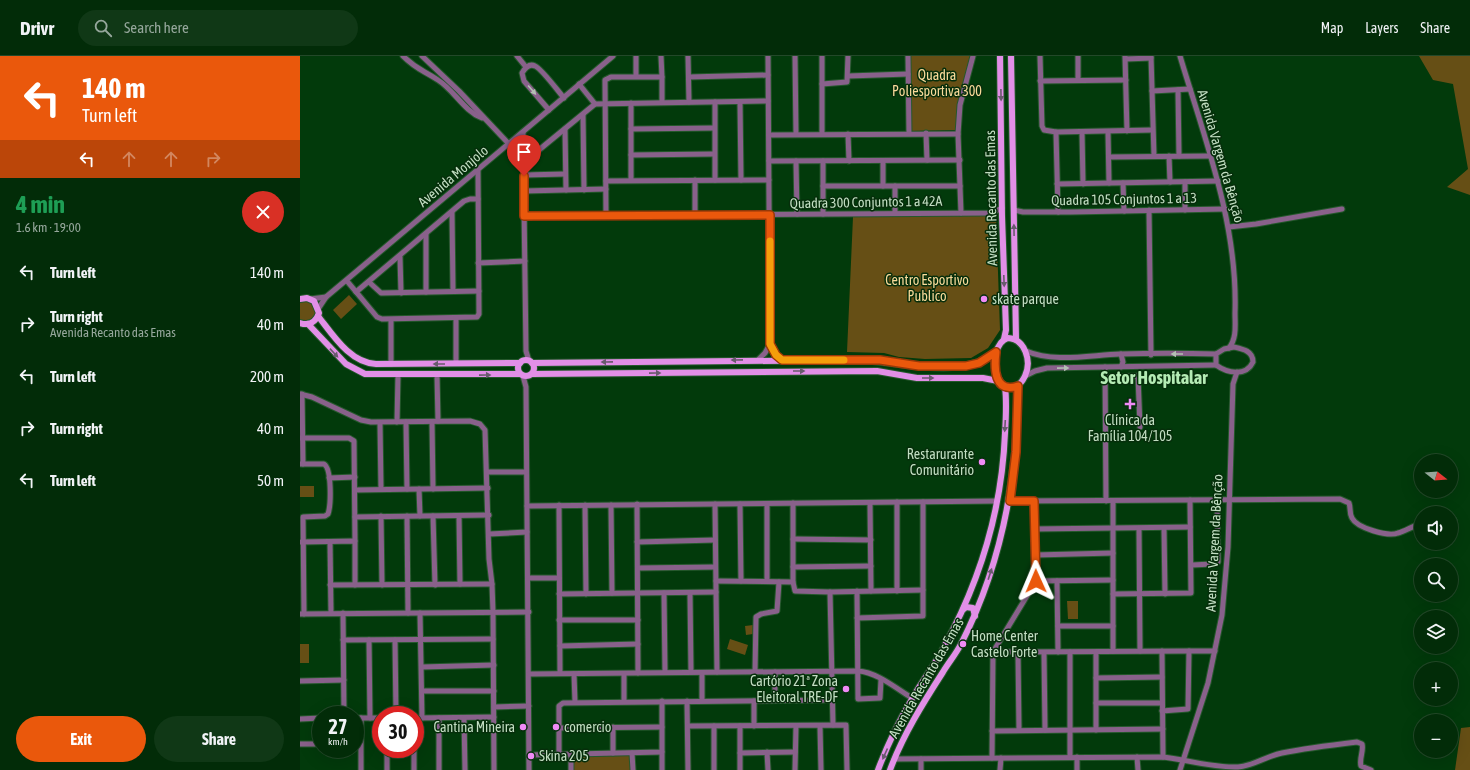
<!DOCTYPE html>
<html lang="en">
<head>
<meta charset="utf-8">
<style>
	body { margin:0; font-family:"Asap Condensed",sans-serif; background:#103816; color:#f1f3f6; height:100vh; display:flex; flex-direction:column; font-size:15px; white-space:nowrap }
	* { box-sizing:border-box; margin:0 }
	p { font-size:13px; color:#96a79c }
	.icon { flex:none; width:22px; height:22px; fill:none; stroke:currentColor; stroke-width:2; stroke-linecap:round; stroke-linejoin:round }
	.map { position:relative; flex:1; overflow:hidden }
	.drawer { display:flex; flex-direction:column; background:#022c08; width:300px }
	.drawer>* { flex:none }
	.guide { background:#ea580c; color:#fff; overflow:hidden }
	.needle { width:26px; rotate:107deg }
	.fabs { position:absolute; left:1114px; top:398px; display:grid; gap:8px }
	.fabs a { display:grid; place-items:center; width:44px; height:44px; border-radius:50%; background:#022c08; box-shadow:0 4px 16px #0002,0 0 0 1px #234829; font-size:20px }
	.speed { position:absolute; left:12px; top:650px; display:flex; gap:8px; font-size:20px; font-weight:700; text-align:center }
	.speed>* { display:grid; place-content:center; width:52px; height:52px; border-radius:50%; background:#022c08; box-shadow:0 4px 16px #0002,0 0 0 1px #234829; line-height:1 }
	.speed small { font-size:10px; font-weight:400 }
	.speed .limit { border:6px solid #d22; background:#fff; color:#111 }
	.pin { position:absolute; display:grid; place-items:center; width:34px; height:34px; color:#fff; margin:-41px -17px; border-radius:50% 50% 50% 0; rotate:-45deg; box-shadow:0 0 4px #0007 }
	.pin .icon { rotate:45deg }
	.me { position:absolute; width:44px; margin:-22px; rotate:359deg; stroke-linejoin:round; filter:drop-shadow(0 0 3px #0008) }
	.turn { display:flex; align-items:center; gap:14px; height:84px; padding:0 16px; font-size:18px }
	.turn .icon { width:52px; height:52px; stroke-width:2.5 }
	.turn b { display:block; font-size:28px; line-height:34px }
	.lanes { display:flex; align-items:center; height:38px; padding:0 16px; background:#0003; justify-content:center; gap:20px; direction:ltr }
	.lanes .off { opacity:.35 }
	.round { display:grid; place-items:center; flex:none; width:42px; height:42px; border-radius:21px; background:#103816 }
	.overview { display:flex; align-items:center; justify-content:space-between; height:68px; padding:0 16px }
	h1 { font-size:24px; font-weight:700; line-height:30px; color:#1e9e55 }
	.button { display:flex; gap:8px; margin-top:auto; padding:8px 16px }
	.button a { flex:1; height:46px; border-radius:24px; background:#ea580c; color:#fff; font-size:16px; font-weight:700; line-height:46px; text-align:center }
	.button a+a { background:#103816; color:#f1f3f6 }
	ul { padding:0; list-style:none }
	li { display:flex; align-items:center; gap:12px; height:52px; padding:0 16px }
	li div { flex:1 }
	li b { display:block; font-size:15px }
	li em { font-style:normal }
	header { display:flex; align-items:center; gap:24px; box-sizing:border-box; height:56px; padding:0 20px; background:#022c08; border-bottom:1px solid #234829 }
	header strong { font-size:19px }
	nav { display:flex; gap:22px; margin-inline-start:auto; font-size:14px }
	.search { width:280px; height:36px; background:#103816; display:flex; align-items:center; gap:10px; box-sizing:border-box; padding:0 14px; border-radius:22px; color:#96a79c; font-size:15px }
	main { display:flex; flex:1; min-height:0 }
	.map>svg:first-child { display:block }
</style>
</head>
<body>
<header>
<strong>Drivr</strong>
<div class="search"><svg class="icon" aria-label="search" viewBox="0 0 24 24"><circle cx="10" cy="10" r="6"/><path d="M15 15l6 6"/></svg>Search here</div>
<nav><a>Map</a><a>Layers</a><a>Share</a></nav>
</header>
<main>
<section class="drawer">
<div class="guide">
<div class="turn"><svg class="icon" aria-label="left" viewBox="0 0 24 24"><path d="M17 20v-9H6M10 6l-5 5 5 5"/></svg><div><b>140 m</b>Turn left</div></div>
<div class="lanes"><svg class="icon" aria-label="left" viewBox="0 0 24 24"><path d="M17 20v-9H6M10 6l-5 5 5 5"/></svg><svg class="icon off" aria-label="ahead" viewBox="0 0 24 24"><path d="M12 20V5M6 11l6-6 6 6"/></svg><svg class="icon off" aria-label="ahead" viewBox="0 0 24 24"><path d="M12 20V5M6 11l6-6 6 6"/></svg><svg class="icon off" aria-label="right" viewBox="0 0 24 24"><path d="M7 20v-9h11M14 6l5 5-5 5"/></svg></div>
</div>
<div class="overview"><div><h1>4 min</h1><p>1.6 km · 19:00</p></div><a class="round" style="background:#d93025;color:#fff"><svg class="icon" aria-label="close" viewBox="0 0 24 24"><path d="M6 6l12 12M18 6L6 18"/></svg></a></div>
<ul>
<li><svg class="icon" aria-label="left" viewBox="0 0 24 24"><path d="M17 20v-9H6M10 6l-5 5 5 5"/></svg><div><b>Turn left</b></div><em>140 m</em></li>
<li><svg class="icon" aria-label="right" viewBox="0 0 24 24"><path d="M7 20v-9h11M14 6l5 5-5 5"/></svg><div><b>Turn right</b><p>Avenida Recanto das Emas</p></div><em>40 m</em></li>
<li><svg class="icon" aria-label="left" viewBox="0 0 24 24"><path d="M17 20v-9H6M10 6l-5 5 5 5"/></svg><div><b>Turn left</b></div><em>200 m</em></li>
<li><svg class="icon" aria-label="right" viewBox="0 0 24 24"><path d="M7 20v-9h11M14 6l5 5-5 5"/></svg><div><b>Turn right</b></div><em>40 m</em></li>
<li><svg class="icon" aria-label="left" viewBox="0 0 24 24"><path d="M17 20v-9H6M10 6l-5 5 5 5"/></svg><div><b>Turn left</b></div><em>50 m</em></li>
</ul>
<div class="button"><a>Exit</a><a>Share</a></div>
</section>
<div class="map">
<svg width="1170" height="714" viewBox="0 0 1170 714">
	<rect width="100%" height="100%" fill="#023a0b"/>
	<g fill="#664f15">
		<polygon points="611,0 670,0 658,49 656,74 611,75"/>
		<polygon points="1119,0 1170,0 1170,139 1147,131 1168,113 1153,28 1133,24"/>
		<polygon points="696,159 700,274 688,292 671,302 625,303 599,301 584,297 547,296 553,161"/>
		<polygon points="49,239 57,248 41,263 33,254"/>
		<polygon points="2,244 12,246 17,257 11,265 0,266 0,245"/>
		<rect x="0" y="430" width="14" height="11"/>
		<polygon points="767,545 778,545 778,563 768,563"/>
		<polygon points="453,569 453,578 446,579 445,570"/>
		<polygon points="430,583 448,589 445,599 427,593"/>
		<rect x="0" y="588" width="9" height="19"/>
		<polygon points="1170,671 1170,714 1155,714 1161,672"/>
		<polygon points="271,700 330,700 330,714 272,714"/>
	</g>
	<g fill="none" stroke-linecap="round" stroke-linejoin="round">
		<defs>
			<g id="minor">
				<path d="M 103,0 C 117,14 123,14 138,24 C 154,34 164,55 182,62"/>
				<polyline points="122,0 159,35 209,88"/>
				<polyline points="217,0 226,11"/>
				<polyline points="336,0 336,20"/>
				<polyline points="361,0 362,21"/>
				<polyline points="388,0 389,46"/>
				<polyline points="495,0 496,78"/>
				<polyline points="522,0 522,78"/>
				<polyline points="608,0 609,77"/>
				<polyline points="740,0 742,70 744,74 756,76 852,74"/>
				<polyline points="778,0 778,24"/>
				<polyline points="825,0 827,75"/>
				<polyline points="851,0 854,100"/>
				<path d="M 880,0 C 905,84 938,168 935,257 C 935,269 937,282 929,292"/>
				<polyline points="826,3 851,2"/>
				<polyline points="548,20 608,18"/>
				<polyline points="389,21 468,19"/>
				<polyline points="740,25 826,24"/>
				<polyline points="279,28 295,48"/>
				<polyline points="522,28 547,26 548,0"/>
				<polyline points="878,34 879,100"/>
				<polyline points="852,35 890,33"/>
				<polyline points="440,46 441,124"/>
				<polyline points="331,47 331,124"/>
				<path d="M 249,54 L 224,25 L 222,17 C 225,12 229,7 235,10 C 241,12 258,35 264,42"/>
				<polyline points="283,59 284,134"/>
				<polyline points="265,73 266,134"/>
				<polyline points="331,73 414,72"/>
				<polyline points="223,76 226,295 229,305"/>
				<polyline points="756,76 758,156"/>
				<polyline points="782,76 783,128"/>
				<polyline points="808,76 809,127"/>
				<polyline points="626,77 627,104"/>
				<polyline points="548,78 549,105"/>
				<polyline points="469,79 658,78"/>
				<polyline points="331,99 414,98"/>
				<polyline points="869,100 870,126"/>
				<polyline points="809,101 910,100"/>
				<polyline points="469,105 660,104"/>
				<polyline points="496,105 497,158"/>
				<polyline points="523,105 523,158"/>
				<polyline points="223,107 295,48 468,45"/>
				<polyline points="224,119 265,118"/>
				<polyline points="395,124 395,159"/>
				<polyline points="415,124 415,46"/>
				<polyline points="306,125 469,124"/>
				<polyline points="823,127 824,155"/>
				<polyline points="757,128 918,125"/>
				<polyline points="523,130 660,130"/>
				<polyline points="583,130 583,105"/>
				<polyline points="224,135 306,133"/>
				<polyline points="714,154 723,156 771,156 925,153"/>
				<polyline points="849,154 851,299"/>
				<polyline points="885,154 885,126"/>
				<polyline points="152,156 153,235"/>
				<polyline points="595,157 595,130"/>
				<polyline points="661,157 658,78 660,49 673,0"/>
				<polyline points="224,160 692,157 702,152"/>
				<polyline points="306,160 305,24 311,21 362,21 362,46"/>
				<polyline points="929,171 956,168 1042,153"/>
				<polyline points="126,178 126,236"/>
				<polyline points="100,201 101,237"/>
				<polyline points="178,207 225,205"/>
				<polyline points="47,225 77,261 82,263 177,261 179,258 178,115"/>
				<polyline points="69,226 81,237 179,235"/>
				<polyline points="56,236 164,145 170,143 178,143"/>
				<polyline points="10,243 26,241"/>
				<polyline points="18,253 26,241 313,0"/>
				<polyline points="156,262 156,307"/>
				<polyline points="470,288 476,299 483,304"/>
				<path d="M 934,291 C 943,293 953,295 953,306 C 946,321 927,317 916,309 L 916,298 L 924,293 Z"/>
				<path d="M 726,295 C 754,307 790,299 820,298 C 852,297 884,297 916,298"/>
				<polyline points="458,304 465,297 470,288 468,0"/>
				<polyline points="91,308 91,264"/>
				<polyline points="805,311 806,445"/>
				<polyline points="821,311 823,306 821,298"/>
				<polyline points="137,319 138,365"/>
				<polyline points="223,320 226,331 229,714"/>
				<polyline points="725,320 735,315 747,312 916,309"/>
				<polyline points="805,321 838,320 840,371"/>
				<polyline points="0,338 12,341 61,364 71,366 170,365 180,368 185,374 189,503 192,528 193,556 194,714"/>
				<polyline points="2,338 3,408"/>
				<polyline points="97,366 98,319"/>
				<polyline points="106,366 107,433"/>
				<polyline points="132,366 133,433"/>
				<polyline points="80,367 81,433"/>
				<polyline points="0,382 49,382 54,385 55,485"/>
				<path d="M 0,408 L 24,408 C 32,413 31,449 28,458 L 25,460 L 3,461 L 4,558"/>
				<polyline points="188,416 226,416"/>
				<polyline points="29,422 55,421"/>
				<polyline points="119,433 120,460"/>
				<polyline points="55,434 188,432"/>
				<path d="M 710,445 L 1040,443 L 1049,447 C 1051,452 1049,457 1052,462 C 1057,472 1088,481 1098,477 C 1106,475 1112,470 1121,468"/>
				<polyline points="813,445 813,595"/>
				<polyline points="597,446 597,535"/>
				<polyline points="493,447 493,526 495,535 530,536 623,534"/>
				<polyline points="570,447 571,535"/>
				<polyline points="337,448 338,617"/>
				<polyline points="415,448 417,616"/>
				<polyline points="440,448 441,525"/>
				<polyline points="467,448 467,525"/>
				<polyline points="259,449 260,617"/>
				<polyline points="285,449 286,538"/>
				<polyline points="311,449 312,537"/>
				<polyline points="227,450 697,445"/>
				<polyline points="81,460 82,529"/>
				<polyline points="107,460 108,557"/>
				<polyline points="133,460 135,529"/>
				<polyline points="159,460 160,528"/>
				<polyline points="55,461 189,459"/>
				<polyline points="1151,465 1154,464"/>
				<polyline points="864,472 865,538"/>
				<polyline points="735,473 890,471"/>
				<polyline points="839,473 840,595"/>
				<polyline points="189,478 227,476"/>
				<polyline points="493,483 571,484"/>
				<polyline points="1,486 55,485 55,529"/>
				<polyline points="30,486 31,557"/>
				<polyline points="337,486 415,484"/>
				<polyline points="735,499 813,497"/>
				<polyline points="892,509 912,508 918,506 917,444"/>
				<polyline points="493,511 571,510"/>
				<polyline points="338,512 415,511"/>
				<polyline points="228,522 259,522"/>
				<polyline points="416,525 493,526"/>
				<polyline points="736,525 813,524"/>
				<polyline points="757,525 758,596"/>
				<polyline points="30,529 192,528"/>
				<polyline points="557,535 558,643 580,642 581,624"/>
				<polyline points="530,536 533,669"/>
				<polyline points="364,537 365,616"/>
				<polyline points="390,537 391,616"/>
				<polyline points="259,538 416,536"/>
				<polyline points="813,538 891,537 890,444"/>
				<polyline points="43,557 44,659"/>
				<polyline points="120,557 122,662"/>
				<polyline points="0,558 229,556"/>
				<polyline points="557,562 623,560 623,446"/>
				<polyline points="259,564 338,564"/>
				<polyline points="758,570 813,570"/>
				<polyline points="43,584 193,583"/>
				<polyline points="69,584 70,662"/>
				<polyline points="95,584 96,659"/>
				<polyline points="260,590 338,588"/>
				<polyline points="862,595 863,701"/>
				<polyline points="693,596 889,595"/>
				<polyline points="770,596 770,701"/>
				<polyline points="796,596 796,674"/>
				<polyline points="718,597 719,674"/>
				<polyline points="744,597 745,674"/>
				<polyline points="122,611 194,609"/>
				<polyline points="455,616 456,561 461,558 477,555 479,526"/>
				<polyline points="475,616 475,644"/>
				<polyline points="402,617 402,644"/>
				<path d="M 229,618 L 558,615 C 577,616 597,633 612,642"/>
				<polyline points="274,618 275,646"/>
				<polyline points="324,618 324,645"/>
				<polyline points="796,622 862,621"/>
				<polyline points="0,625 44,624"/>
				<polyline points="122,635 194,635"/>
				<polyline points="387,645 388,714"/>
				<polyline points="796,647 862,647"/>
				<polyline points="194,651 229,650"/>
				<polyline points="862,655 888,653 889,595 915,595"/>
				<polyline points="55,662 81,662"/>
				<polyline points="61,662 61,714"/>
				<polyline points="115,662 194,661"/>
				<polyline points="139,662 139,714"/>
				<polyline points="164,662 165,714"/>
				<polyline points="0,663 21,662"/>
				<polyline points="388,670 546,669 547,714"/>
				<polyline points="414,670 414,714"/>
				<polyline points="454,670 454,645"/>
				<polyline points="520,670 521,714"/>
				<polyline points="313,671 313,697"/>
				<polyline points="259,672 362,671"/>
				<polyline points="692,675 863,673"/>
				<polyline points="0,688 21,688"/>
				<polyline points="87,693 87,714"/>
				<polyline points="114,693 114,714"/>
				<polyline points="362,696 362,714"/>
				<polyline points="467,696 468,714"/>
				<polyline points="271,697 271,714"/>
				<polyline points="332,697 333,714"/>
				<polyline points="440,697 495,696"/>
				<polyline points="259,698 259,650 263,647 532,644"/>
				<polyline points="229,699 362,696 362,645"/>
				<polyline points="777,701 777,714"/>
				<polyline points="837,701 838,714"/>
				<polyline points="692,702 693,596 736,525 735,445"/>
				<path d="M 594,703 L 863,701 C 889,704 912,712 938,711 C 954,710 966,700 982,697 C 1007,692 1032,689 1057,686 L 1062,688 C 1064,695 1059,702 1061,710 L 1071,714"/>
				<polyline points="621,703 621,714"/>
				<polyline points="440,714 440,670"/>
				<polyline points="495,714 496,670"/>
				<polyline points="700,714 701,702"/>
				<polyline points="880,714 908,627 922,559 928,491 933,328 937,316"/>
			</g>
			<g id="major">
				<polyline points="700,0 702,160 706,274 704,283"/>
				<polyline points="711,0 716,283"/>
				<path d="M 0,243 L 7,242 L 14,245 L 19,257 C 16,266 9,270 0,267"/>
				<path d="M 18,260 C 33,279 50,307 76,308 L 220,307"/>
				<polyline points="8,268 46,308 65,318 220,318"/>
				<path d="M 708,282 C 725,283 732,305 725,320 C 717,337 701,334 696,317 C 693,307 695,286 708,282 Z"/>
				<circle cx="226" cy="312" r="8"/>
				<path d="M 232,307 L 557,304 C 600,305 659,324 696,297"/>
				<polyline points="232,318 577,315 617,322 683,322 698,325"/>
				<polyline points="664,553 666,551 673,552 675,560"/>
				<path d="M 578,714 C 587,690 599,665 612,643 C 622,625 635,609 644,591 C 680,525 702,452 705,377 C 706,361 707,346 705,331"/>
				<path d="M 590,714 C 603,679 623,647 643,616 C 649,606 656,598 661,588 C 702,508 718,420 718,330"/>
			</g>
		</defs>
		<use href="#minor" stroke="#25582c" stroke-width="7"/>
		<use href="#major" stroke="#25582c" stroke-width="8"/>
		<use href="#minor" stroke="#89618b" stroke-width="5"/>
		<use href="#major" stroke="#e28fe7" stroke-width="6"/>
	</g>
	<defs><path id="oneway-solid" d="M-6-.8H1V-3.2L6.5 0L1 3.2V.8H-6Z"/></defs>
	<g fill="#b4bfb4">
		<use href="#oneway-solid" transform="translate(232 34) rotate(49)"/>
		<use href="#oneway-solid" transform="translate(877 298) rotate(180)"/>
		<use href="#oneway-solid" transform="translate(763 312) rotate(-1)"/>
	</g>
	<g fill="#695a6e">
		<use href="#oneway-solid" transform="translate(701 39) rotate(89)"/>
		<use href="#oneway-solid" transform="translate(714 174) rotate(-91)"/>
		<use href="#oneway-solid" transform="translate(704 225) rotate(88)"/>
		<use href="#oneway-solid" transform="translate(34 297) rotate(47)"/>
		<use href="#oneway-solid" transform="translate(437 304) rotate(179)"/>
		<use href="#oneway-solid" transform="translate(307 306) rotate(179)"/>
		<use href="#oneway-solid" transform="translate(139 308) rotate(180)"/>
		<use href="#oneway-solid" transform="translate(499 315)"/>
		<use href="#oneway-solid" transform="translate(355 317) rotate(-1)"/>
		<use href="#oneway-solid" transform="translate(185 319) rotate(-1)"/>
		<use href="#oneway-solid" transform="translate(628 322)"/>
		<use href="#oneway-solid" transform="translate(705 370) rotate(93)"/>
		<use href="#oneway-solid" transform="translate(690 518) rotate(-72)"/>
		<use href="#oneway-solid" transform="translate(585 698) rotate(114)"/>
	</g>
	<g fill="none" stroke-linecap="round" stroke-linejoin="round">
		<defs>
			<path id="route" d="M 224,120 L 224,160 L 470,159 L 470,288 L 476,299 L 482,304 L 580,304 L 619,310 L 666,310 L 679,307 L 696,296 C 694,312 694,338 718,330 L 716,396 L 710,445 L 734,445 L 736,525"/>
		</defs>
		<use href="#route" stroke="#983908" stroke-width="10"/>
		<use href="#route" stroke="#ea580c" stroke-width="7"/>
		<polyline stroke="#f59e0b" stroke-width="7" points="470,185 470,288 476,299 482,304 544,304"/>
	</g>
	<g fill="#f08bf6" stroke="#062e0b" stroke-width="1.5">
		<circle cx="684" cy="243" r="4"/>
		<path d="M828 342h4v4h4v4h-4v4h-4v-4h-4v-4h4z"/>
		<circle cx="682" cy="406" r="4"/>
		<circle cx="663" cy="588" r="4"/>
		<circle cx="546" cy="633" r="4"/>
		<circle cx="223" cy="671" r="4"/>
		<circle cx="256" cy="671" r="4"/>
		<circle cx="231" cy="700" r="4"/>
	</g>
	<g text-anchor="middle" stroke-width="3" stroke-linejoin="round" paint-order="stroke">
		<g font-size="14" fill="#f9da9a" stroke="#062e0b">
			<text x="637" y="24">Quadra<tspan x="637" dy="16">Poliesportiva 300</tspan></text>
			<text x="627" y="229">Centro Esportivo<tspan x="627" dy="16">Publico</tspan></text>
		</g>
		<g font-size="14" fill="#c2dec2" stroke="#062e0b">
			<text transform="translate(921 100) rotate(74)" y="5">Avenida Vargem da Bênção</text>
			<text transform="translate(153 120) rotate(-40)" y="5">Avenida Monjolo</text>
			<text transform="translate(691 142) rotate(-91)" y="5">Avenida Recanto das Emas</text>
			<text transform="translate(824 143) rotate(-1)" y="5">Quadra 105 Conjuntos 1 a 13</text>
			<text transform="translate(566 146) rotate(-1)" y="5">Quadra 300 Conjuntos 1 a 42A</text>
			<text transform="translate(914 487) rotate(-87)" y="5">Avenida Vargem da Bênção</text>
			<text transform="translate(626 622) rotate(-60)" y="5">Avenida Recanto das Emas</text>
		</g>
		<g font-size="14" fill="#c2dec2" stroke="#062e0b" text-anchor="start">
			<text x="692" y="248">skate parque</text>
			<text x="830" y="369" text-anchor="middle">Clínica da<tspan x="830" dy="16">Família 104/105</tspan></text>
			<text x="674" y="403" text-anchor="end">Restarurante<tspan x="674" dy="16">Comunitário</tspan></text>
			<text x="671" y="585">Home Center<tspan x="671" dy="16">Castelo Forte</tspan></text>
			<text x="538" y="630" text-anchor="end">Cartório 21ª Zona<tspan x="538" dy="16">Eleitoral TRE-DF</tspan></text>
			<text x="215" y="676" text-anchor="end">Cantina Mineira</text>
			<text x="264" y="676">comercio</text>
			<text x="239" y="705">Skina 205</text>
		</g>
		<g font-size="18" font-weight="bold" fill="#b4ebb4" stroke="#062e0b">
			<text x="854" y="328">Setor Hospitalar</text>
		</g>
	</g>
</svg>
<div class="fabs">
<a><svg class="needle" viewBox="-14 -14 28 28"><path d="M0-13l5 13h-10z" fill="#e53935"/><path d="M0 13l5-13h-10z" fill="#96a79c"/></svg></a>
<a><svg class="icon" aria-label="sound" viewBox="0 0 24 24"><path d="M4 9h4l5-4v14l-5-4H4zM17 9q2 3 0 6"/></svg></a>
<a><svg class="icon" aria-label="search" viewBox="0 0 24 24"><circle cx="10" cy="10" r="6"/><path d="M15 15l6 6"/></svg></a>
<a><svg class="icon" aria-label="layers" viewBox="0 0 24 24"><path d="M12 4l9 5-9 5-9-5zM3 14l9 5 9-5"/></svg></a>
<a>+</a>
<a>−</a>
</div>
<div class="speed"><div>27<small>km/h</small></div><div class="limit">30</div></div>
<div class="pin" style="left:224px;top:120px;background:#d93025"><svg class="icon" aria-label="arrive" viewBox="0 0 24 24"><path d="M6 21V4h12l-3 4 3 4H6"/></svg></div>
<svg class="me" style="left:736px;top:525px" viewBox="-20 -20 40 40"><path d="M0-17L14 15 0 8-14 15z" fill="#ea580c" stroke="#fff" stroke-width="4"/></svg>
</div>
</main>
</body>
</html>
